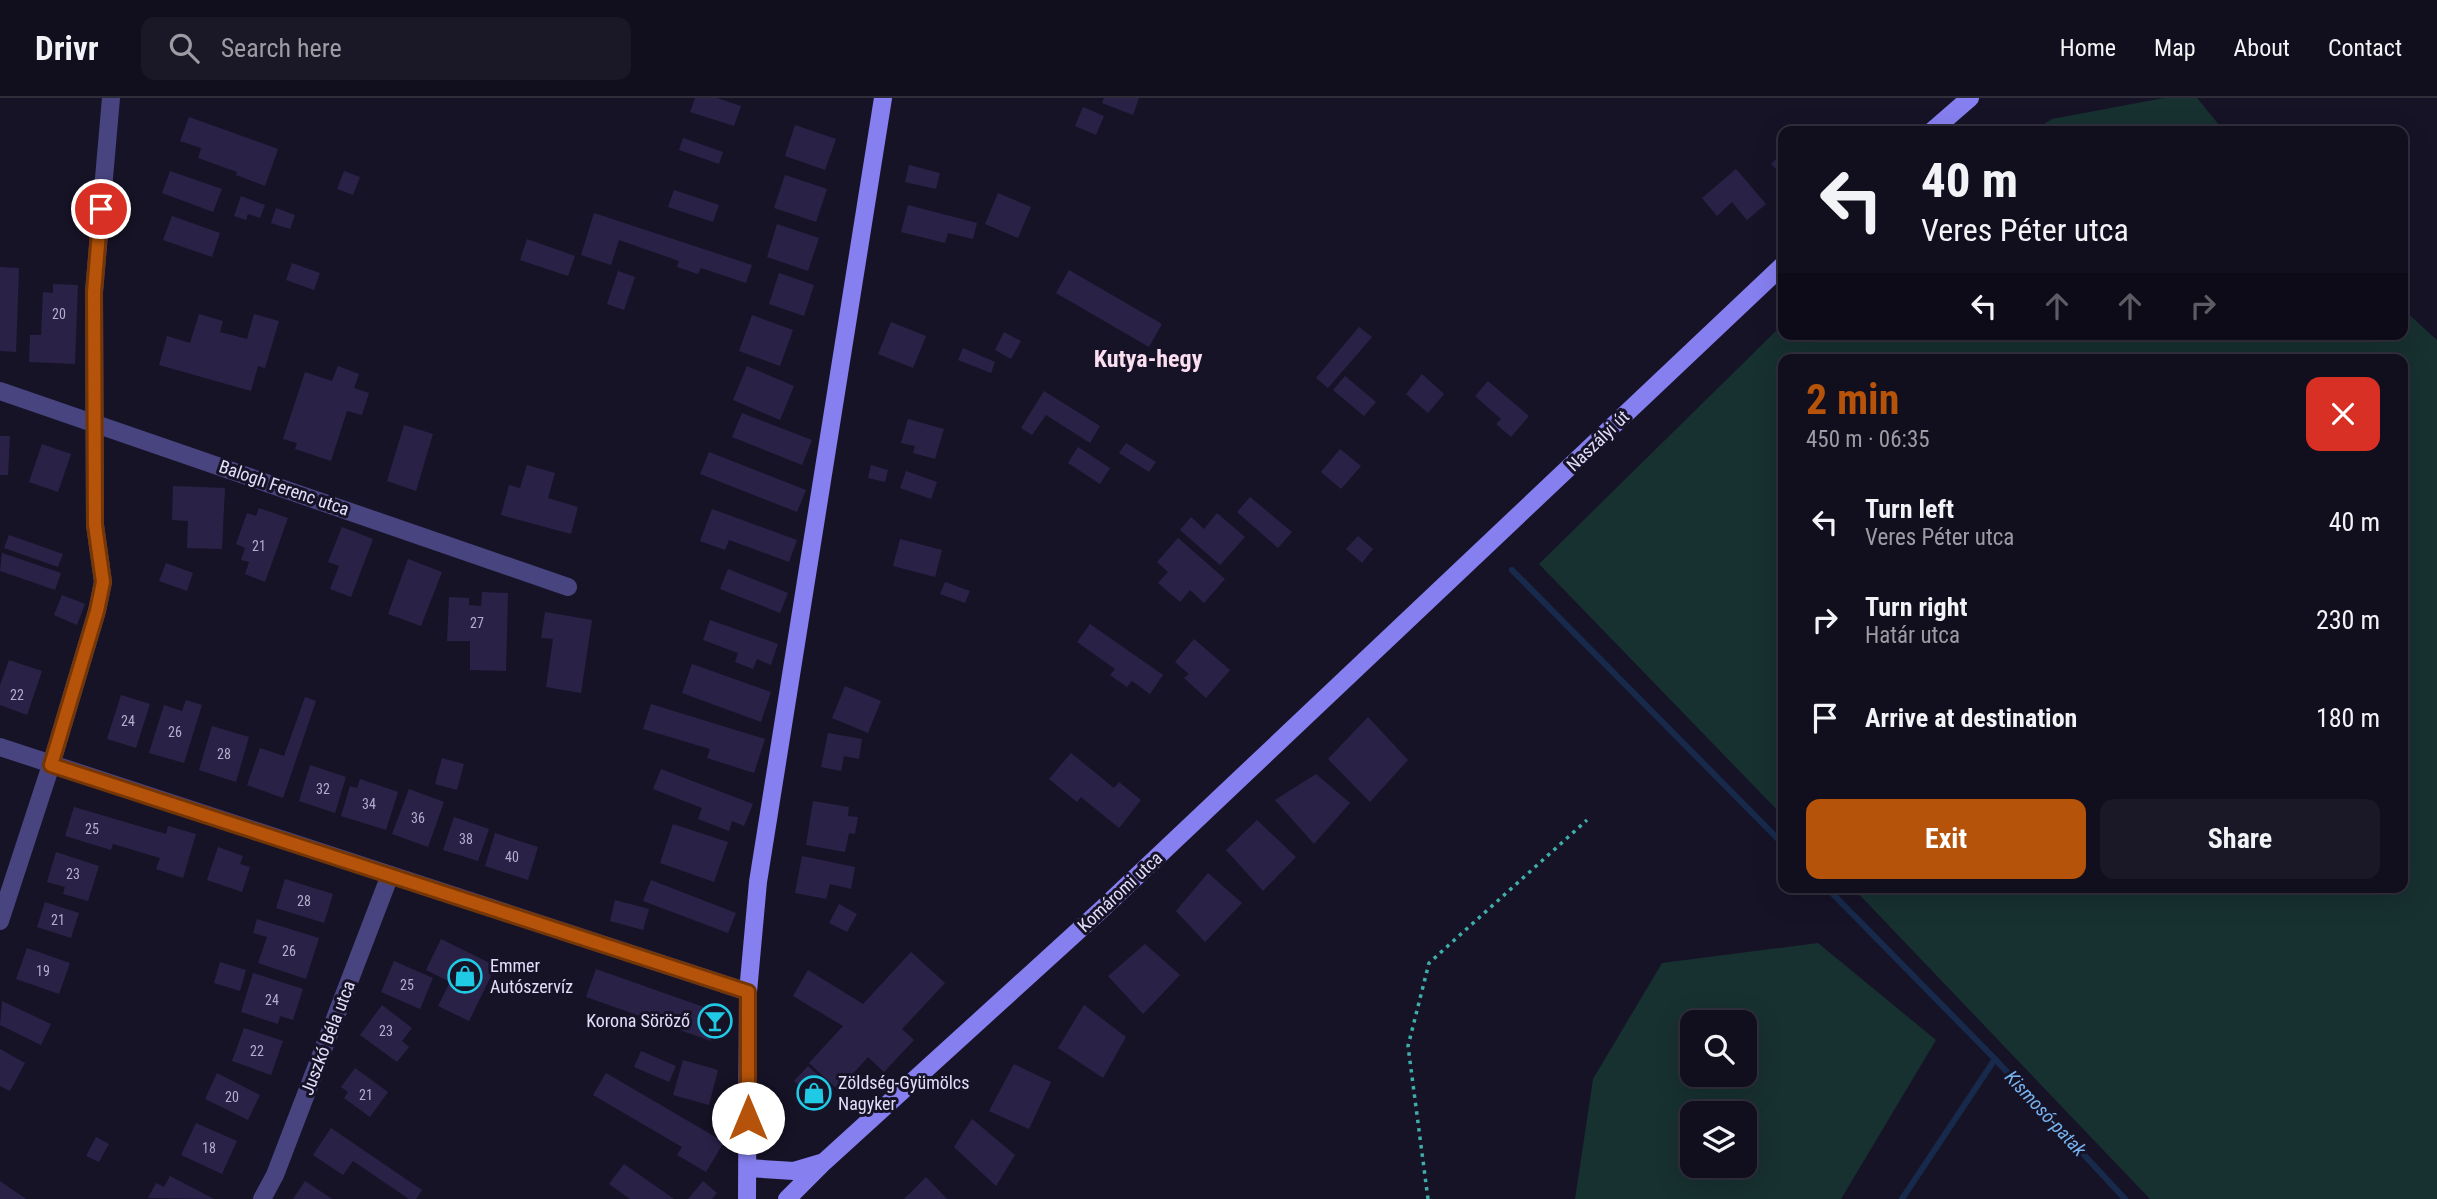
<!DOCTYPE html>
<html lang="en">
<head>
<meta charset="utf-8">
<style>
	body { margin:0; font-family:"Roboto Condensed",sans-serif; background:#1a1726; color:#f1f3f6; height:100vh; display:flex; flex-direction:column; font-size:26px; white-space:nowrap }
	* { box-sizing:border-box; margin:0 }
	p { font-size:23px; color:#9c9ca4 }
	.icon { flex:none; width:38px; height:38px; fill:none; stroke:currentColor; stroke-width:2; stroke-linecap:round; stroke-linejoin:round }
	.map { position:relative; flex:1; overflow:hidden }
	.side { position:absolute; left:1778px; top:256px; width:630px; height:539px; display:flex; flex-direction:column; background:#110e1d; border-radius:14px; box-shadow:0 7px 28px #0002,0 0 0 2px #302e3b }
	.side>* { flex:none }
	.banner { position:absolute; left:1778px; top:28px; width:630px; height:214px; border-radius:14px; box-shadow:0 7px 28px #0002,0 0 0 2px #302e3b; background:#110e1d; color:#f1f3f6; overflow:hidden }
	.fabs { position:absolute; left:1680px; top:912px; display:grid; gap:14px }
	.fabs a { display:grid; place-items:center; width:77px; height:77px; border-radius:14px; background:#110e1d; box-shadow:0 7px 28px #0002,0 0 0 2px #302e3b; font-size:35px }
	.pin { position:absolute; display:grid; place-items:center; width:60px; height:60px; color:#fff; margin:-30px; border:4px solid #fff; border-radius:50%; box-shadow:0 2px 7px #0007 }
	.me { position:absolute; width:77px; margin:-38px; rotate:0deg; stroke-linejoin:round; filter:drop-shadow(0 0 5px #0008) }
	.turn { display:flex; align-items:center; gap:24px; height:147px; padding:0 28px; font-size:32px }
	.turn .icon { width:91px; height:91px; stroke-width:2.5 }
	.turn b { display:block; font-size:49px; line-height:60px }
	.lanes { display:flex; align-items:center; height:66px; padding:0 28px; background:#0003; justify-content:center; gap:35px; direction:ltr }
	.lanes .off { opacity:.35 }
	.round { display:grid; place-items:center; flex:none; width:74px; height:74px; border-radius:14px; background:#1a1726 }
	.overview { display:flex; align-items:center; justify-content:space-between; height:119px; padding:0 28px }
	h1 { font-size:42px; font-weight:700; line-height:52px; color:#b45309 }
	.button { display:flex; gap:14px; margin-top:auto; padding:14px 28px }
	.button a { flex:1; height:80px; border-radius:14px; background:#b45309; color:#fff; font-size:28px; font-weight:700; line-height:80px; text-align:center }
	.button a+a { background:#1a1726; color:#f1f3f6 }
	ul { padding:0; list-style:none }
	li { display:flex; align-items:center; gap:21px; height:98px; padding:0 28px }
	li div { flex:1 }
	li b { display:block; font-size:26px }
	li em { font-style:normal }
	header { display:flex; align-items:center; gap:42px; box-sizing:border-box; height:98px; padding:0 35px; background:#110e1d; border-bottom:2px solid #302e3b }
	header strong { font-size:33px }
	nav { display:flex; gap:38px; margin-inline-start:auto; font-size:24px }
	.search { width:490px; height:63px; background:#1a1726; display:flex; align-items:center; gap:18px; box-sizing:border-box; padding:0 24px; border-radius:14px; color:#9c9ca4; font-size:26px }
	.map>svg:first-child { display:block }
</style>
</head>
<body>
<header>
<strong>Drivr</strong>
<div class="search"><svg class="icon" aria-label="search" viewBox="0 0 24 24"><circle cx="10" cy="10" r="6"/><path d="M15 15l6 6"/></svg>Search here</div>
<nav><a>Home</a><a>Map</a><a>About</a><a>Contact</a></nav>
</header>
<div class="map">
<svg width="2437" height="1101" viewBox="0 0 2437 1101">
	<rect width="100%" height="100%" fill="#171327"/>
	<g fill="#173030" fill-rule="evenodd">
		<polygon points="2164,0 2197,0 2224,33 2034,33 2052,21"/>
		<polygon points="2403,211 2437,242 2437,1101 2150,1101 1852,789 2403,789 2403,261 1783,261 1783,718 1539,466 1783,226 1783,236 2403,236"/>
		<path d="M 1818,845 L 1936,942 L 1841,1101 L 1575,1101 L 1593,981 L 1662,865 ZM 1692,924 L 1745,924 L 1745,976 L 1692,976 ZM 1692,1015 L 1745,1015 L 1745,1068 L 1692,1068 Z"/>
	</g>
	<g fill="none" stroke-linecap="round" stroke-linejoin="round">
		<g stroke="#172a4c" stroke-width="6">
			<polyline points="1512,472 1783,746"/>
			<polyline points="1826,789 1995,961"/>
			<polyline points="1902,1101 1995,961 2125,1101"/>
		</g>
	</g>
	<g fill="#2a2146">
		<polygon points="695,0 717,0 741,8 734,28 690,14"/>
		<polygon points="1104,0 1139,0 1133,17 1102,5"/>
		<polygon points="1083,9 1104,18 1096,37 1075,28"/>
		<polygon points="189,19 278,51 265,88 236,77 237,74 198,60 201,50 180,43"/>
		<polygon points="795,27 836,41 825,72 785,58"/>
		<polygon points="683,40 723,54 719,66 679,52"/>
		<polygon points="1783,54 1783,78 1771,66"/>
		<polygon points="909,67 940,75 936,91 905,84"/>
		<polygon points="1736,71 1766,106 1747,122 1732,104 1717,118 1702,100"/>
		<polygon points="170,73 222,91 213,114 162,95"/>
		<polygon points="344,73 360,79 353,97 337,91"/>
		<polygon points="785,77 827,91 816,124 774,110"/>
		<polygon points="674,92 719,107 713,124 668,109"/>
		<polygon points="998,95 1031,109 1018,140 985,126"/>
		<polygon points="241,98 265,107 260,120 248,116 246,122 234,118"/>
		<polygon points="908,107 977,125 973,141 948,135 945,145 901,134"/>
		<polygon points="276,110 295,117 290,131 271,125"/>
		<polygon points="594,115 752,167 746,185 701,170 698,176 677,169 679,163 619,142 611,167 581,157"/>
		<polygon points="172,118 220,135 212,159 163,142"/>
		<polygon points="777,126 819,140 808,173 767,159"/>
		<polygon points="527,141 575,158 568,178 520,162"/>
		<polygon points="292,165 320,175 314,192 286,182"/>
		<polygon points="0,169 19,170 16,254 0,253"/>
		<polygon points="1069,172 1162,226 1149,249 1056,195"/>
		<polygon points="618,173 635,179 624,212 607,206"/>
		<polygon points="779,175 814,187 804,218 769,206"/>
		<polygon points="53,186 78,187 75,266 29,264 30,237 41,237 43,194 53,195"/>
		<polygon points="199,216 223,223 220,234 247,241 254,216 279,223 265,270 258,268 251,293 159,267 167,238 190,245"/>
		<polygon points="752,217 793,232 780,268 739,253"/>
		<polygon points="891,224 926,238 913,270 878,256"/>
		<polygon points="1359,229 1372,239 1328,290 1316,280"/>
		<polygon points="1004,234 1021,243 1011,261 995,252"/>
		<polygon points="963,250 995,264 991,275 958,262"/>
		<polygon points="338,268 359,276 354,290 369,295 362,317 347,313 331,363 295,351 297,345 283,341 305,274 332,283"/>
		<polygon points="747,268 794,288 780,322 733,302"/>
		<polygon points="1422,276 1444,296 1428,315 1406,296"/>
		<polygon points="1345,278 1376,304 1364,318 1333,292"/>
		<polygon points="1488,283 1529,318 1511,339 1496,326 1501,321 1475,298"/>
		<polygon points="1044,293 1100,328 1090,345 1046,317 1032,337 1021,330"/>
		<polygon points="742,315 812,342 802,367 732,339"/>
		<polygon points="908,321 944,331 935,361 913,355 915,348 901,345"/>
		<polygon points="404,327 433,336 416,393 387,383"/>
		<polygon points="0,338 10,338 8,377 0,377"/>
		<polygon points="1126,345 1156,364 1149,374 1119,355"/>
		<polygon points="42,346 71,356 58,394 29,384"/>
		<polygon points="1078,349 1110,370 1100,386 1068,365"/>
		<polygon points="1340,351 1361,368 1341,391 1321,374"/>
		<polygon points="709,354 806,392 797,414 700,376"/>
		<polygon points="527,367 555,375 548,400 578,409 571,436 501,417 509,387 520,390"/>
		<polygon points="871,367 888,372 885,384 868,380"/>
		<polygon points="906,373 937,384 931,401 900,390"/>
		<polygon points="173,388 225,390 222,451 187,450 188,423 172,422"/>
		<polygon points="1250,399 1292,434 1278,450 1237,414"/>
		<polygon points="259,410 288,420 265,484 245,476 249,464 241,462 245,450 236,446 247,415 256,418"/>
		<polygon points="712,411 797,442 789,464 729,442 725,452 700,443"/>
		<polygon points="1217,415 1245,439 1220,467 1180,432 1191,419 1204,431"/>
		<polygon points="342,429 373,441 351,499 330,491 339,468 328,464"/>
		<polygon points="9,437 63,456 58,469 4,450"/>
		<polygon points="1358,438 1373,451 1362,465 1346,451"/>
		<polygon points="1178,440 1225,481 1204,505 1190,492 1180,504 1158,485 1168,474 1157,464"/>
		<polygon points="900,441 942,452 935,479 893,468"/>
		<polygon points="2,455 61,475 55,492 0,473"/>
		<polygon points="408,461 442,474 421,528 388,516"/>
		<polygon points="166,465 193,475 187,493 159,483"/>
		<polygon points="728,471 788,495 780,515 720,491"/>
		<polygon points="945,484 970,493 965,505 940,496"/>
		<polygon points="482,494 508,495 506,573 470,572 470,543 447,543 449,499 469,500 469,507 481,508"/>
		<polygon points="62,497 85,506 77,527 54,517"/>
		<polygon points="545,514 592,522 581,595 546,589 553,541 541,540"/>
		<polygon points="710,522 778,546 771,567 757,561 753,571 735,564 738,555 703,542"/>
		<polygon points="1090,526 1163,577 1150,596 1132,583 1127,589 1110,577 1115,571 1077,544"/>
		<polygon points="1194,541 1230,572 1206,600 1184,580 1189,576 1175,564"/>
		<polygon points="9,562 42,573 27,617 0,607 0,587"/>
		<polygon points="692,566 771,594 761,624 682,595"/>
		<polygon points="845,588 881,603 868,635 832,620"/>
		<polygon points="121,597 150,606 136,650 107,641"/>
		<polygon points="305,599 316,603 283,700 247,687 260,650 284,658"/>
		<polygon points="186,602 202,607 184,665 149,655 164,607 182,613"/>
		<polygon points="651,606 765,641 754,675 707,660 710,651 643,631"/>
		<polygon points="1368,619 1408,662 1370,704 1328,661"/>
		<polygon points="212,628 249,639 236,684 199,672"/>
		<polygon points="828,635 862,641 859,661 844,658 841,673 821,669"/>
		<polygon points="1071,655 1114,690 1119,684 1141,702 1119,730 1081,699 1077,704 1049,681"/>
		<polygon points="442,660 464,666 457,692 435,686"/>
		<polygon points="310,667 346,679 335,715 299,703"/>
		<polygon points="661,671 753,706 744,728 732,723 729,733 698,721 702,710 653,691"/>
		<polygon points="1316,676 1350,705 1314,746 1275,702"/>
		<polygon points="360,681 398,694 386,732 341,718 350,688 357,690"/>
		<polygon points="409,691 444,704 428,749 392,736"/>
		<polygon points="813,703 849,709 848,718 858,719 855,736 849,735 845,754 806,747"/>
		<polygon points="74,709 166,736 168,728 196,736 183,780 156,771 160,760 113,746 111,752 65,738"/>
		<polygon points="454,719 489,731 478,763 443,752"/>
		<polygon points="1257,722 1296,759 1263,793 1226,752"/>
		<polygon points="673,726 728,744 714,784 660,765"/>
		<polygon points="495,735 538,749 528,782 485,768"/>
		<polygon points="218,749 243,758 240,766 250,769 242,794 207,782"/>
		<polygon points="56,754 99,768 88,803 63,796 65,789 47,784"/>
		<polygon points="802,758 855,769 851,791 830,786 826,801 795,795"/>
		<polygon points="1208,775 1242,805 1205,844 1176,813"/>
		<polygon points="285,781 333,796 324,825 276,810"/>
		<polygon points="651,782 736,815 728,835 643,803"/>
		<polygon points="615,802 649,811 643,832 610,823"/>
		<polygon points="45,804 79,815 71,840 37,829"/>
		<polygon points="839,806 857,816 847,834 829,825"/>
		<polygon points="257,821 319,840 306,881 258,865 267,839 253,835"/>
		<polygon points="441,841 496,868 469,923 438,908 450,884 426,872"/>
		<polygon points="1145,846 1180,877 1143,916 1108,878"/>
		<polygon points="27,850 70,865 59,896 16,881"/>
		<polygon points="911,854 945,885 902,931 914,942 884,974 868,959 838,992 809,965 843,928 793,898 808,872 863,906"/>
		<polygon points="394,863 433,880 420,911 381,894"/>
		<polygon points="220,864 246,872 240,893 214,885"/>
		<polygon points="596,871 712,912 711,943 586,899"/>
		<polygon points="253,875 303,891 293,922 280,918 278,926 241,914"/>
		<polygon points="2,903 51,926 41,947 0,927"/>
		<polygon points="382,907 412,930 402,943 409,949 397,964 360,937"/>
		<polygon points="1084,907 1126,939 1103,980 1058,950"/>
		<polygon points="244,930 283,943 271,977 232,963"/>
		<polygon points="0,951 25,965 10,993 0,988"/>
		<polygon points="641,953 676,968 669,984 634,969"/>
		<polygon points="683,962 718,972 709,1007 673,997"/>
		<polygon points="1014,966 1051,984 1029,1031 989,1013"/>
		<polygon points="808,968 833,991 819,1006 794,983"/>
		<polygon points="355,970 388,994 370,1019 344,1000 348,994 341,989"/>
		<polygon points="217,975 260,997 248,1022 205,1001"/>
		<polygon points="606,975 724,1044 706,1074 677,1057 682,1049 593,997"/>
		<polygon points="972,1021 1015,1057 996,1088 954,1049"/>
		<polygon points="196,1025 237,1043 222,1076 181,1057"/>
		<polygon points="331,1030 422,1092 416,1101 409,1101 353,1063 343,1077 313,1057"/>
		<polygon points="96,1039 109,1046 99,1064 86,1058"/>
		<polygon points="624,1066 674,1101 630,1101 609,1086"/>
		<polygon points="170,1078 214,1101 148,1100 156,1085 164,1089"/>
		<polygon points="926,1079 947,1101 904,1101"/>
		<polygon points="0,1083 26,1101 0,1101"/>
		<polygon points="305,1083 332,1101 293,1101"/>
		<polygon points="703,1083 717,1095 712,1101 688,1101"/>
	</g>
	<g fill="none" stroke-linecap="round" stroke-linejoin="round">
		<polyline stroke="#3fadaa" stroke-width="3.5" stroke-dasharray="3.5 5" stroke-linecap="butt" points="1428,1101 1408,948 1429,865 1587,722"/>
		<g stroke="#484480" stroke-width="18">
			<polyline points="0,293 568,489"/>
			<polyline points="0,649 748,894"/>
			<polyline points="0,823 51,667 97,513 103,484 95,427 94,194 111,0"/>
			<polyline points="262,1101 275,1077 390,777"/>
		</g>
		<g stroke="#867ff0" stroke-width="18">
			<polyline points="1932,33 1970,0"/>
			<polyline points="748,1070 794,1073 821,1065"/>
			<polyline points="747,1101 748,894 758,784 883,0"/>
			<polyline points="787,1101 824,1064 1101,812 1783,167"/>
		</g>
	</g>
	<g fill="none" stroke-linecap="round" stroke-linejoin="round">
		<defs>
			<polyline id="route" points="101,111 94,194 95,427 103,484 97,513 51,667 748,894 748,1020"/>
		</defs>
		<use href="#route" stroke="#753606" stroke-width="18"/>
		<use href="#route" stroke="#b45309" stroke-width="12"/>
	</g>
	<defs>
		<symbol id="shop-ring" viewBox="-11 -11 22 22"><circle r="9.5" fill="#171327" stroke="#20cae5" stroke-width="1.5"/><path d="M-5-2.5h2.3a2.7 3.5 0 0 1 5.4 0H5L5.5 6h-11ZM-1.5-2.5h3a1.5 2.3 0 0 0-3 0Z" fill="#20cae5"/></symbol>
		<symbol id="bar-ring" viewBox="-11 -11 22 22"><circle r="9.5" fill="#171327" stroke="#20cae5" stroke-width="1.5"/><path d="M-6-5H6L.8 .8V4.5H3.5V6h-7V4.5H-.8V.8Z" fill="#20cae5"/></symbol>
	</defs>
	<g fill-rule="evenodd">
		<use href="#shop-ring" x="446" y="859" width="38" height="38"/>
		<use href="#bar-ring" x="696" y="904" width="38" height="38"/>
		<use href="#shop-ring" x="795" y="976" width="38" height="38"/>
	</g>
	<g text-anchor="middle" stroke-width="6" stroke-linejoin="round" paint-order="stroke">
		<g font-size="14" fill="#b4aece">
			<text x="59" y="221">20</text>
			<text x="259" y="453">21</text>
			<text x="477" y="530">27</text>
			<text x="17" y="602">22</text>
			<text x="128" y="628">24</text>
			<text x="175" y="639">26</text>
			<text x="224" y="661">28</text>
			<text x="323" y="696">32</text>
			<text x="369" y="711">34</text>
			<text x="418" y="725">36</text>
			<text x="92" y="736">25</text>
			<text x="466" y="746">38</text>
			<text x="512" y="764">40</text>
			<text x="73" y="781">23</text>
			<text x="304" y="808">28</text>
			<text x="58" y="827">21</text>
			<text x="289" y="858">26</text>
			<text x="43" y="878">19</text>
			<text x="407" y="892">25</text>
			<text x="272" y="907">24</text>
			<text x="386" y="938">23</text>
			<text x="257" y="958">22</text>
			<text x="366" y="1002">21</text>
			<text x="232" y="1004">20</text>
			<text x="209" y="1055">18</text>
		</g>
		<g font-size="18" fill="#e2ddfb" stroke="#171327">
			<text transform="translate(1598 343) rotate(-44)" y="6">Naszályi út</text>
			<text transform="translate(284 390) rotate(19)" y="6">Balogh Ferenc utca</text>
			<text transform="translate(1120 794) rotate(-43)" y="6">Komáromi utca</text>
			<text transform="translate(328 940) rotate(-69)" y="6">Juszkó Béla utca</text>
		</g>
		<g font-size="18" fill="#e2ddfb" stroke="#171327" text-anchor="start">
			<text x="490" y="874">Emmer<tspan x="490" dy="21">Autószervíz</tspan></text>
			<text x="690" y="929" text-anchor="end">Korona Söröző</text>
			<text x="838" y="991">Zöldség-Gyümölcs<tspan x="838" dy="21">Nagyker</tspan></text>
		</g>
		<g font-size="19" font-style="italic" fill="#77b3ef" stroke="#171327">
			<text transform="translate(2046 1015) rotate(47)" y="7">Kismosó-patak</text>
		</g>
		<g font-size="24" font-weight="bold" fill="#fbdff0" stroke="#171327">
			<text x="1148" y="269">Kutya-hegy</text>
		</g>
	</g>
</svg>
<div class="fabs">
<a><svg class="icon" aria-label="search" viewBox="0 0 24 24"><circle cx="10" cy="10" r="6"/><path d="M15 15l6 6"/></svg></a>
<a><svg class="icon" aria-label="layers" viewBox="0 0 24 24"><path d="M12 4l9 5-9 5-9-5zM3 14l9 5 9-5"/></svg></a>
</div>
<div class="pin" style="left:101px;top:111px;background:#d93025"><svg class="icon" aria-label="arrive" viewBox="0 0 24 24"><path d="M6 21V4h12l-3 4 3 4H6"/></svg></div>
<svg class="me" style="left:748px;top:1020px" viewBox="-20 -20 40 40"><circle r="19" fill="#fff"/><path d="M0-13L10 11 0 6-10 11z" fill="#b45309"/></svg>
<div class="banner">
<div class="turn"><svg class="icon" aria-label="left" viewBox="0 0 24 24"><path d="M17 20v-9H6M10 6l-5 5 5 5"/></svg><div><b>40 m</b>Veres Péter utca</div></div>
<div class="lanes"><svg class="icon" aria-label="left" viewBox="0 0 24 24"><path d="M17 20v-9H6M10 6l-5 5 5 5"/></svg><svg class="icon off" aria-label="ahead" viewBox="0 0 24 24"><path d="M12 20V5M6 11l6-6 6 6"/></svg><svg class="icon off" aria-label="ahead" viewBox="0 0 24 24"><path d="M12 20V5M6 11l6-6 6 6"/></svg><svg class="icon off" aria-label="right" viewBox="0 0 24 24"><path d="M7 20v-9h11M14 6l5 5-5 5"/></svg></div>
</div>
<section class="side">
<div class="overview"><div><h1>2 min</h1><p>450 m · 06:35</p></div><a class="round" style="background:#d93025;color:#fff"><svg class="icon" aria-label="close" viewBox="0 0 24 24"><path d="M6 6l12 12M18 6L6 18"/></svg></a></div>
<ul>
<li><svg class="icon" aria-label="left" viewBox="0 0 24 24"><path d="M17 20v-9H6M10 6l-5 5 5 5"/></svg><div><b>Turn left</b><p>Veres Péter utca</p></div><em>40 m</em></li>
<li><svg class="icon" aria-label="right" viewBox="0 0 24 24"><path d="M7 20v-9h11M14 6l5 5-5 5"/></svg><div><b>Turn right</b><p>Határ utca</p></div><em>230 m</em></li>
<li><svg class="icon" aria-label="arrive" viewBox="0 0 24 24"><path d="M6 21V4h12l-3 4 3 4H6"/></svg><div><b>Arrive at destination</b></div><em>180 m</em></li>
</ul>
<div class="button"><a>Exit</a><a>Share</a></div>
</section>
</div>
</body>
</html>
